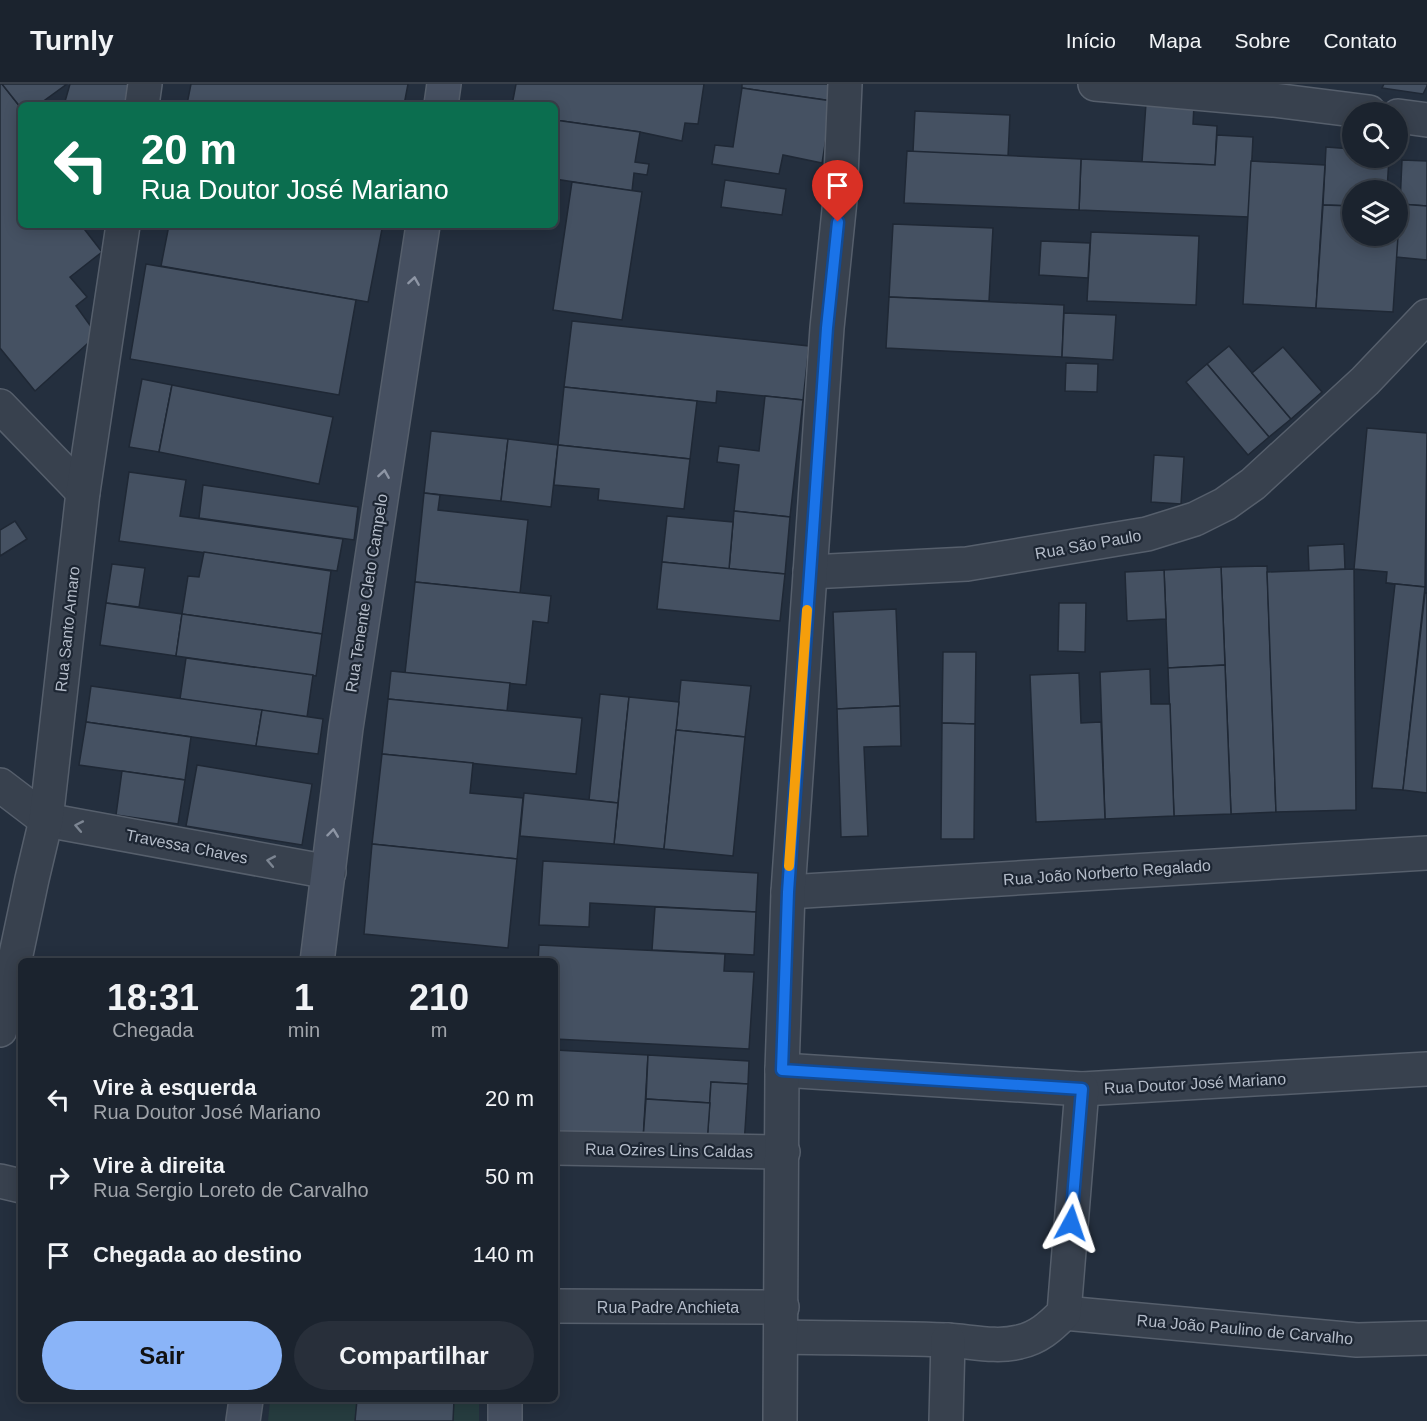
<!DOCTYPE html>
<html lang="pt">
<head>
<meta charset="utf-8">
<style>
	body { margin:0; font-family:Arial,sans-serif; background:#282f3a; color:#f1f3f6; height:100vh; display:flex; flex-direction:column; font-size:22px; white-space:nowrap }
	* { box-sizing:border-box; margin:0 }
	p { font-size:20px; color:#a0a4aa }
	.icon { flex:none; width:33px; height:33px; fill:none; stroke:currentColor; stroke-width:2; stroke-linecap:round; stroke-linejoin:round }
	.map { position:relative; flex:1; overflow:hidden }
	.drawer { position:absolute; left:18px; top:874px; width:540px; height:444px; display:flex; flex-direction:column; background:#1b232e; border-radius:9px; box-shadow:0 3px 15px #0003,0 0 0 2px #39404a }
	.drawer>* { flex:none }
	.top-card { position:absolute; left:18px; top:18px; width:540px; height:126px; border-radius:9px; box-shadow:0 3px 15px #0003,0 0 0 2px #39404a; background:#0b6e4f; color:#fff; overflow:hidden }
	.buttons { position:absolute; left:1342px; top:18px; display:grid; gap:12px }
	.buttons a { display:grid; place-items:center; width:66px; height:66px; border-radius:50%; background:#1b232e; box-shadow:0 3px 15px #0003,0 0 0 2px #39404a; font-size:30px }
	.pin { position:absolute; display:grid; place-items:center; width:51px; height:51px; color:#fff; margin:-62px -26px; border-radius:50% 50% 50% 0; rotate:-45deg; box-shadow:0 0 6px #0007 }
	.pin .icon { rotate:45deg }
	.me { position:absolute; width:66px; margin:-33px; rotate:5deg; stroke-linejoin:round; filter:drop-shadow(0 0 4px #0008) }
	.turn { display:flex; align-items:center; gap:21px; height:126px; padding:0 24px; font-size:27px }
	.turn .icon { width:78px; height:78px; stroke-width:2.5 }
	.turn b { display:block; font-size:42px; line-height:51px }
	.eta { display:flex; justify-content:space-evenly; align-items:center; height:102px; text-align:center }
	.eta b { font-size:36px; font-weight:700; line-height:42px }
	.button { display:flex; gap:12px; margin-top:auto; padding:12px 24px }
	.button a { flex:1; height:69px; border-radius:36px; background:#8ab4f8; color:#111; font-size:24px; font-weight:700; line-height:69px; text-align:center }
	.button a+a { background:#282f3a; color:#f1f3f6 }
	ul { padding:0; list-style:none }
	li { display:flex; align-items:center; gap:18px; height:78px; padding:0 24px }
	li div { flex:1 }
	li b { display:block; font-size:22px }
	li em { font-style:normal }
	header { display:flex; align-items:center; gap:36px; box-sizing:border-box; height:84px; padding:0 30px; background:#1b232e; border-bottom:2px solid #39404a }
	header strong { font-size:28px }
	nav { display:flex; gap:33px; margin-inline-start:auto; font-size:21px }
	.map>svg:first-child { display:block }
</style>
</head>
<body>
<header>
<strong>Turnly</strong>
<nav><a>Início</a><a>Mapa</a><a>Sobre</a><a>Contato</a></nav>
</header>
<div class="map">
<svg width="1427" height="1337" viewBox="0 0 1427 1337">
	<rect width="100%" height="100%" fill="#242f3e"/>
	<polygon fill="#263c3f" points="270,1316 479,1316 479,1337 268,1337"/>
	<g fill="#455162" stroke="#1f2835" stroke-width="1.5">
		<polygon points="0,0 2,0 21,24 21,141 91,141 85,146 102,168 70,193 87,213 76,222 97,251 35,307 0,264"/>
		<polygon points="2,0 67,0 38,21 21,21 21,24"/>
		<polygon points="70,0 138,0 132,21 64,21"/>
		<polygon points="191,0 408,0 404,21 194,21 187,20"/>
		<polygon points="516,0 704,0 698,40 685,39 682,57 640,48 555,36 555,21 512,21"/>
		<polygon points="742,0 834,0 832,17 742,4"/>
		<polygon points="1384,0 1427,0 1427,2 1423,10 1382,4"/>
		<polygon points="742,4 832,17 822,79 783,71 779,90 712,80 715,61 733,63"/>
		<polygon points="1146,19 1194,21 1193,40 1217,42 1215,81 1142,78"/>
		<polygon points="915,27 1010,31 1008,72 913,68"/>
		<polygon points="555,36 640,48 635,78 649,80 647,91 634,89 632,107 555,95"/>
		<polygon points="1217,51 1253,53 1249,133 1079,126 1081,75 1215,81"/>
		<polygon points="1326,63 1353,65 1353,74 1389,74 1387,106 1353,106 1353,122 1323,121"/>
		<polygon points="907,67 1081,75 1079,126 904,119"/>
		<polygon points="1402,76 1427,77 1427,122 1400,120"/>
		<polygon points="1251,77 1325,81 1316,224 1243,220"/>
		<polygon points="725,96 786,105 782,131 721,123"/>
		<polygon points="572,98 642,108 622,236 553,226"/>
		<polygon points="1400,120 1427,122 1427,176 1396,173"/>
		<polygon points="1323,121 1353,122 1353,152 1398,152 1393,228 1316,224"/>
		<polygon points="893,140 993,144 989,217 889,213"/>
		<polygon points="169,141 359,141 382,145 368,218 161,182"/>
		<polygon points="1091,148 1199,152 1196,221 1087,217"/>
		<polygon points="1041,157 1090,159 1088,194 1039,191"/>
		<polygon points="146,180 356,216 339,311 130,275"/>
		<polygon points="889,213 1064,221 1062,273 886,264"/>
		<polygon points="1064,229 1116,231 1113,276 1062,273"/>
		<polygon points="572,237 809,262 803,316 717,307 716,319 564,303"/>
		<polygon points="1229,262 1291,335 1269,353 1207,280"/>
		<polygon points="1283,263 1322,308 1291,335 1252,289"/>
		<polygon points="1066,279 1098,280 1097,308 1065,307"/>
		<polygon points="1207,280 1269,353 1248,371 1186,298"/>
		<polygon points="142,295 172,301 159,368 129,363"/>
		<polygon points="172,301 333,333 319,400 159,368"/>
		<polygon points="564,303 697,317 690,375 558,361"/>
		<polygon points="765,312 803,316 790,433 734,427 739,381 717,378 719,362 759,367"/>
		<polygon points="1367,344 1427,349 1425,503 1386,499 1387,488 1354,485"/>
		<polygon points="431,347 508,355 501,417 424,409"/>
		<polygon points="508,355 558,361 551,423 501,417"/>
		<polygon points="558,361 690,375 684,425 598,416 599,405 554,401"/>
		<polygon points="1154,371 1184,373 1181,420 1151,418"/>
		<polygon points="129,388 186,396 180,432 343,455 337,487 119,457"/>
		<polygon points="203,401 358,423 354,456 199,434"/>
		<polygon points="424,409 440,411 438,426 528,436 520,509 415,498"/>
		<polygon points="734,427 790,433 785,490 729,485"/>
		<polygon points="667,432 733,438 729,485 662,478"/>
		<polygon points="15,437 27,455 0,472 0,446"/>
		<polygon points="1344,460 1345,485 1309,487 1308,462"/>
		<polygon points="204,468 331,487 322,550 182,530 188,492 199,493"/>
		<polygon points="662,478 785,490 780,537 657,525"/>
		<polygon points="112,480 145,484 139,523 106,519"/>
		<polygon points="1267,482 1276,728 1231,730 1221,483"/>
		<polygon points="1221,483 1225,581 1168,584 1164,486"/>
		<polygon points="1354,485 1356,726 1276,728 1267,488"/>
		<polygon points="1164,486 1166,535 1127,537 1125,488"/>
		<polygon points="415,498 551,512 548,539 533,537 526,601 405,589"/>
		<polygon points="1386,499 1425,503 1403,706 1372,704 1395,500"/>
		<polygon points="1425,509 1427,509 1427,709 1403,706"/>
		<polygon points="106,519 182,530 176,572 100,561"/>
		<polygon points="1059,519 1086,519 1085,568 1058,567"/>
		<polygon points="896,525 900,622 837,625 833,528"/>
		<polygon points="182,530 322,550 316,592 176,572"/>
		<polygon points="943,568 976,568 975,640 942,639"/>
		<polygon points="186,574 313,591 307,633 180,615"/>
		<polygon points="1225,581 1231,730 1174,732 1168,584"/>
		<polygon points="1150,585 1151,620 1170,620 1174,732 1105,735 1100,588"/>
		<polygon points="391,587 510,599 507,627 388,615"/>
		<polygon points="1079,589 1081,639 1101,638 1105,735 1036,738 1030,591"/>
		<polygon points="681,596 751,602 745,653 676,646"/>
		<polygon points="91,602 262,626 256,662 86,638"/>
		<polygon points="600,610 629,613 618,719 589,716"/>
		<polygon points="629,613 679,618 664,765 614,760"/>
		<polygon points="388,615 582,634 576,690 382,670"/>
		<polygon points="900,622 901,662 864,663 868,752 841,753 837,625"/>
		<polygon points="262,626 323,635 318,670 256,662"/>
		<polygon points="86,638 191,653 185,696 79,681"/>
		<polygon points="942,639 975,640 974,755 941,755"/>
		<polygon points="676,646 745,653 733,772 664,765"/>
		<polygon points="382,670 473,679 470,709 523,714 517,775 372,760"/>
		<polygon points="197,681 312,700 302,761 186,742"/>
		<polygon points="122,687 185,696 178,740 116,731"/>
		<polygon points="524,709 618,719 614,760 520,752"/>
		<polygon points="372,760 517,775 508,864 364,850"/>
		<polygon points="543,777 758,789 756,828 590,819 589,843 539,841"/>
		<polygon points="655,823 756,828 754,871 652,866"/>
		<polygon points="539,861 725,870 724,887 754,888 749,965 555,955 555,878 538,878"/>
		<polygon points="555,966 648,971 643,1056 555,1051"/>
		<polygon points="648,971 749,977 748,1000 711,998 710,1019 646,1015"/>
		<polygon points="711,998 748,1000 744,1061 707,1059"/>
		<polygon points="646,1015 710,1019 707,1059 643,1056"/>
		<polygon points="357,1316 454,1316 453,1337 355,1337"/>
	</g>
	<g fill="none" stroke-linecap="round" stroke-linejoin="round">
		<defs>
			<g id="minor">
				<polyline points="1095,0 1273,16 1369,28"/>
				<polyline points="142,21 145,0"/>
				<polyline points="1398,32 1427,36"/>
				<polyline points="0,322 83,408"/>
				<polyline points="810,488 967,480 1147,450 1195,435 1225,420 1253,400 1365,297 1427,232"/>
				<polyline points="0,701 46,736 329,788"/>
				<polyline points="788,808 1427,769"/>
				<polyline points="0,946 32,795 46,736 83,408 123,141"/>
				<polyline points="782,986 1082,1005 1427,985"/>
				<polyline points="555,1064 783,1068"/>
				<polyline points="0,1097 21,1102"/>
				<polyline points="555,1222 782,1223"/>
				<polyline points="1064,1229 1357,1256 1427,1254"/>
				<path d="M 781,1253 C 836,1254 891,1254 946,1256 C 969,1257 996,1264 1019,1258 C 1038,1254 1050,1243 1064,1229 L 1082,1005"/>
				<polyline points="780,1337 782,986 788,808 827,244 840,116 845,0"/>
				<polyline points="946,1337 948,1256"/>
			</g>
			<g id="secondary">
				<polyline points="441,21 444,0"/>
				<polyline points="317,878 346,644 423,141"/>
				<polyline points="243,1337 246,1316"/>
				<polyline points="505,1337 505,1316"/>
			</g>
		</defs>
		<use href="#minor" stroke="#565f6c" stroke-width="36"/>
		<use href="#secondary" stroke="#565f6c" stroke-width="36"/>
		<use href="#minor" stroke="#38414e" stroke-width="33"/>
		<use href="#secondary" stroke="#465061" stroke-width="33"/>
	</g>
	<defs><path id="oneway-chevron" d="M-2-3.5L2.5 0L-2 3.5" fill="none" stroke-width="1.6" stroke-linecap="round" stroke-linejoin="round" transform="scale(1.5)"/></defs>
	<g stroke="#8e96a5">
		<use href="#oneway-chevron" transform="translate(414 197) rotate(-81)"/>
		<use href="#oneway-chevron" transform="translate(384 390) rotate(-81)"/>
		<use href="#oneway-chevron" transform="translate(333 749) rotate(-83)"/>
	</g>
	<g stroke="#7c8592">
		<use href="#oneway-chevron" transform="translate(79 742) rotate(-169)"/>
		<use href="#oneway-chevron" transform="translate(271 777) rotate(-169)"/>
	</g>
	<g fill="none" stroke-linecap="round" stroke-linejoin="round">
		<defs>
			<polyline id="route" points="838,138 827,244 788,808 782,986 1082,1005 1071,1139"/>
		</defs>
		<use href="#route" stroke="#114b97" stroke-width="15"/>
		<use href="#route" stroke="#1a73e8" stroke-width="10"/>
		<polyline stroke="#f59e0b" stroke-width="10" points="789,782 807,526"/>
	</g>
	<g text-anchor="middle" stroke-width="4.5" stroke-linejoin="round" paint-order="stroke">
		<g font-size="16" fill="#b4bcc9" stroke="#1d2633">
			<text transform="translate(1088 460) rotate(-10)" y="6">Rua São Paulo</text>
			<text transform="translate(366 509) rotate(-81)" y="6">Rua Tenente Cleto Campelo</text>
			<text transform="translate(67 545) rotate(-84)" y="6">Rua Santo Amaro</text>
			<text transform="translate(187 762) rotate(11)" y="6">Travessa Chaves</text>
			<text transform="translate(1107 788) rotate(-4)" y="6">Rua João Norberto Regalado</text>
			<text transform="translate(1195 999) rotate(-3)" y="6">Rua Doutor José Mariano</text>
			<text transform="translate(669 1066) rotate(1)" y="6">Rua Ozires Lins Caldas</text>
			<text x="668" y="1229">Rua Padre Anchieta</text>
			<text transform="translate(1245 1245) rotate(5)" y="6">Rua João Paulino de Carvalho</text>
		</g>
	</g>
</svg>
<div class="buttons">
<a><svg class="icon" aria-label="search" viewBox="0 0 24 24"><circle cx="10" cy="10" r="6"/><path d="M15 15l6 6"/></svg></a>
<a><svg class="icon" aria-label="layers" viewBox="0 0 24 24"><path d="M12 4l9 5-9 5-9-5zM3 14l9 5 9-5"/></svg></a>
</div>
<div class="pin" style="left:838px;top:138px;background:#d93025"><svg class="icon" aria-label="arrive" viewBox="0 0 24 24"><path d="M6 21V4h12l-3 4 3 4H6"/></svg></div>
<svg class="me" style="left:1071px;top:1139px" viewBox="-20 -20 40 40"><path d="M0-17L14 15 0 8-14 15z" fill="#1a73e8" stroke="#fff" stroke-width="4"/></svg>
<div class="top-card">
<div class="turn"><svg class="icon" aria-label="left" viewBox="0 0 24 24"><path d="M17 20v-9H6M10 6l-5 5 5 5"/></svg><div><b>20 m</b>Rua Doutor José Mariano</div></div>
</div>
<section class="drawer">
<div class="eta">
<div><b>18:31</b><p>Chegada</p></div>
<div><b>1</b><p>min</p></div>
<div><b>210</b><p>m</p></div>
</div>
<ul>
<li><svg class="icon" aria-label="left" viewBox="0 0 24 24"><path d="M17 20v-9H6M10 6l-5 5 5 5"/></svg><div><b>Vire à esquerda</b><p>Rua Doutor José Mariano</p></div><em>20 m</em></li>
<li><svg class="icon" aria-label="right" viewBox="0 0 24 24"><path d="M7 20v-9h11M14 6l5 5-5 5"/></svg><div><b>Vire à direita</b><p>Rua Sergio Loreto de Carvalho</p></div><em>50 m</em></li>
<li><svg class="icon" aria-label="arrive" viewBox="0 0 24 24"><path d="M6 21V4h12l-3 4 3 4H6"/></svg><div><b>Chegada ao destino</b></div><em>140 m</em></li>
</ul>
<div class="button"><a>Sair</a><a>Compartilhar</a></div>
</section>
</div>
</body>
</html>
